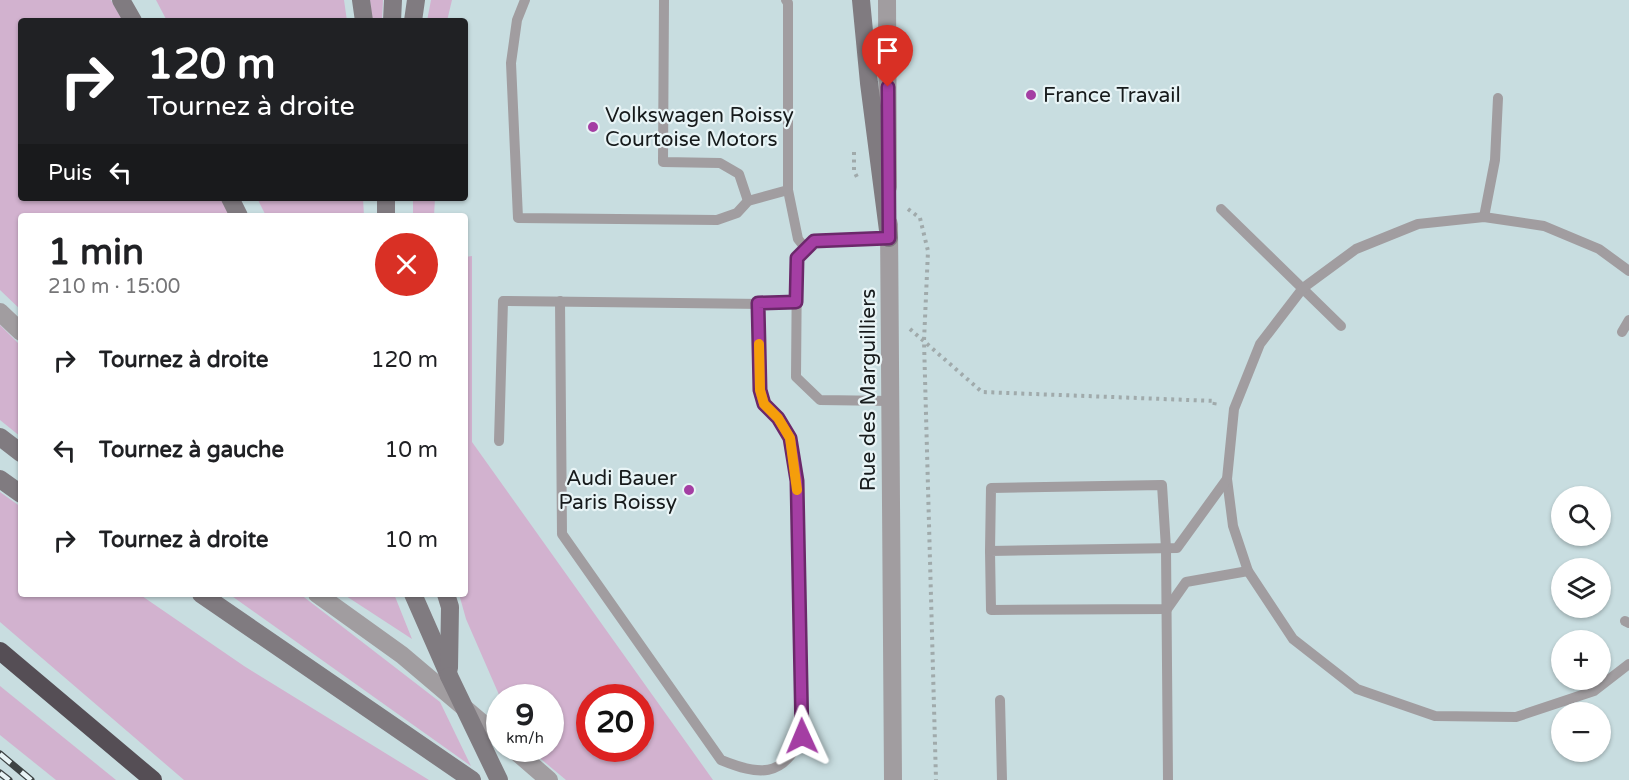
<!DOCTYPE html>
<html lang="fr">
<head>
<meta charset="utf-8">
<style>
	body { margin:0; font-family:"Varela Round",sans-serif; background:#f6f6f6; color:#202124; height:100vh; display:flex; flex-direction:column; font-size:22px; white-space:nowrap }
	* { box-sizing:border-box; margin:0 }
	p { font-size:20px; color:#757577 }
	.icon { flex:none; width:33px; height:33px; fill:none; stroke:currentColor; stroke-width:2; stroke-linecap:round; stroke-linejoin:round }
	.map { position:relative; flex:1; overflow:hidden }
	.sheet { position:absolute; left:18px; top:213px; width:450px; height:384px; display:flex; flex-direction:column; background:#fff; border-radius:6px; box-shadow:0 2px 4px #0004 }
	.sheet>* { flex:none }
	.top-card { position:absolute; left:18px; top:18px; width:450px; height:183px; border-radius:6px; box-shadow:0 2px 4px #0004; background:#202124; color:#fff; overflow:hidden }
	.fabs { position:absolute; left:1551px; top:486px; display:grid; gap:12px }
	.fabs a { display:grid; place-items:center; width:60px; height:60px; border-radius:50%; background:#fff; box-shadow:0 2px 4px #0004; font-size:30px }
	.speed { position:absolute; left:486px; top:684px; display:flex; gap:12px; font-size:30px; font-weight:700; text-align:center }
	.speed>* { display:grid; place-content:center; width:78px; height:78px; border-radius:50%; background:#fff; box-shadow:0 2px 4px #0004; line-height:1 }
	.speed small { font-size:15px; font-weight:400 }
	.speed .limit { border:9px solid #d22; background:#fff; color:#111 }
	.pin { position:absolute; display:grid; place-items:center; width:51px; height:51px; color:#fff; margin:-62px -26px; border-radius:50% 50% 50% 0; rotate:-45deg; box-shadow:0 0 6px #0007 }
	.pin .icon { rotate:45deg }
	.me { position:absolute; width:66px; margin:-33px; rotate:359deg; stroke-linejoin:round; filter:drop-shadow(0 0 4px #0008) }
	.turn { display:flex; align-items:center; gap:21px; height:126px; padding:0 30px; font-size:27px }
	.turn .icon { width:78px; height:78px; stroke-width:2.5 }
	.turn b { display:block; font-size:42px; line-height:51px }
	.then { display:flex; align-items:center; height:57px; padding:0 30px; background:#0003; gap:12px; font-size:22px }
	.round { display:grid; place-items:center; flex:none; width:63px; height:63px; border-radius:32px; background:#f6f6f6 }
	.summary { display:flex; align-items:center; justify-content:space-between; height:102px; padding:0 30px }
	h1 { font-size:36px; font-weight:700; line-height:45px }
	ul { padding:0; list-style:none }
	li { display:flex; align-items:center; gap:18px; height:90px; padding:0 30px }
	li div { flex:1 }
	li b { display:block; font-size:22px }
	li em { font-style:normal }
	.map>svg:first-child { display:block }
</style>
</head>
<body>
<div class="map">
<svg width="1629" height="780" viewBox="0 0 1629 780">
	<rect width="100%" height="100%" fill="#dbe7e8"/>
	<path fill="#c8dde0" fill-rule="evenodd" d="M 0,0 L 1629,0 L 1629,780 L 0,780 ZM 21,21 L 465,21 L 465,198 L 21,198 ZM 21,216 L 465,216 L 465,594 L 21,594 ZM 1562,496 L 1600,496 L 1600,536 L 1562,536 ZM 1562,568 L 1600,568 L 1600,608 L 1562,608 ZM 1562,640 L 1600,640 L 1600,680 L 1562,680 ZM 500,698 L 550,698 L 550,748 L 500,748 ZM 590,698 L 640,698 L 640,748 L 590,748 ZM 1562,712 L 1600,712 L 1600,752 L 1562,752 Z"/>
	<g fill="#d2b2cf" fill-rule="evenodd">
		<polygon points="0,0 111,0 123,21 21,21 21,198 221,198 232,216 21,216 21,310 0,290"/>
		<polygon points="156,0 344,0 347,21 167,21"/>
		<polygon points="370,0 383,0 382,21 372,21"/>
		<polygon points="431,0 452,0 447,21 427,21"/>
		<polygon points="257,198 363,198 364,216 266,216"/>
		<polygon points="413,198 435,198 434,216 413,216"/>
		<path d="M 472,256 L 472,442 L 713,780 L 566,780 L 529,749 L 550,748 L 550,698 L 500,697 L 466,619 L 459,594 L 465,594 L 465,257 ZM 590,698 L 640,698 L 640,748 L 590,748 Z"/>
		<polygon points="0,325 21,346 21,437 0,420"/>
		<polygon points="0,492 21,507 21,594 139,594 244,666 429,780 184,780 0,622"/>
		<polygon points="229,594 300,594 440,702 471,766"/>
		<polygon points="343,594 394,594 412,639"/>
		<polygon points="0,686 116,780 56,780 0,735"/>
	</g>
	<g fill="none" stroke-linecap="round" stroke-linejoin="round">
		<g stroke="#a0aaab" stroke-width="4" stroke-dasharray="3 4.5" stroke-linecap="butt">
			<polyline points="854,152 854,171 858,179"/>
			<polyline points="908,209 920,218 928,251 924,341 936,780"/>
			<polyline points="910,329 982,392 1215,401 1214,407"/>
		</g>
		<g stroke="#a19da0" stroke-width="10">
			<polyline points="525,0 517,20 511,63 518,218 717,220 737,213 748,201 788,190"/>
			<polyline points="664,0 663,162 720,163 739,174 748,201"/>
			<polyline points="786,0 788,3 788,190 798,239 806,249"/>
			<polyline points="1221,209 1341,326"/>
			<polyline points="1484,217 1495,160 1498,98"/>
			<polyline points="889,238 814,241 797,258 796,377 820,400 891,401"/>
			<polyline points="1629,271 1599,249 1544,226 1484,217 1418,224 1356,249 1303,288 1260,344 1234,409 1227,479 1233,526 1248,571 1293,639 1357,689 1435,716 1516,717 1594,691 1629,664"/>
			<path d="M 560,301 L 562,534 L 721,760 C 758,775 783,779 802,736 L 797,481 L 790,438 L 778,418 L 764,404 L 760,390 L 758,303"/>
			<polyline points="1622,332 1629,320"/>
			<polyline points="499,441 503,301 774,304 797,302"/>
			<polyline points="1227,479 1177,548 990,551 991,610 1167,609 1186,582 1248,571"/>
			<polyline points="990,551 991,488 1162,485 1166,548 1168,780"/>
			<polyline points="1625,621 1629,623"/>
			<polyline points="1000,700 1002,780"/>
		</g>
		<g stroke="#a19da0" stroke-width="18">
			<polyline points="887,0 888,187"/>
			<polyline points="889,224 893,780"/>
		</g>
		<g stroke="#a19da0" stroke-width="18">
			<polyline points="0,312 21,332"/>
			<polyline points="317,594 402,655 500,738"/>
			<polyline points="512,748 549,780"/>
		</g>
		<g stroke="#807b80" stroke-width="18">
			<polyline points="121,0 133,21"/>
			<polyline points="361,0 364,21"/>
			<polyline points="861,0 869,83 889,238"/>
			<polyline points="392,21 393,0"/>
			<polyline points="413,21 416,0"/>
			<polyline points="230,198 239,216"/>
			<polyline points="386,198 386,216"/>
			<polyline points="0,437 21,453"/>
			<polyline points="0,479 21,494"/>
			<polyline points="201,594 472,780"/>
			<polyline points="413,594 449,676"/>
			<polyline points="446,594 450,607 449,668"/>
		</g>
		<polyline stroke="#554e55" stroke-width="18" points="0,651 153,780"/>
		<defs>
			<g id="rail">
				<polyline points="0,754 31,780"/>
				<polyline points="0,773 9,780"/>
			</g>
		</defs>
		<use href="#rail" stroke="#3d4344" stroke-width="7"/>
		<use href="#rail" stroke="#e8f4f6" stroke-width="4.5" stroke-dasharray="14" stroke-linecap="butt"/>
		<polyline stroke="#807b80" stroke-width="18" points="449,676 499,780"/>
	</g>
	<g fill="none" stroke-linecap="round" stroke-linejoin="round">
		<defs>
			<polyline id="route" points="802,736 797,481 790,438 778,418 764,404 760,390 758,303 796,302 797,258 814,241 889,238 888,87"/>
		</defs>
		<use href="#route" stroke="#6b286a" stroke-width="15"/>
		<use href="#route" stroke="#a43ea3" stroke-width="10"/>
		<polyline stroke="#f59e0b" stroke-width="10" points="759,344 760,390 764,404 778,418 790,438 797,490"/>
	</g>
	<g fill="#a43ea3" stroke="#e8f4f6" stroke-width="2">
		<circle cx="1031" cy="95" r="6"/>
		<circle cx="593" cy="127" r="6"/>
		<circle cx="689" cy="490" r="6"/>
	</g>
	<g text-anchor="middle" stroke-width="4.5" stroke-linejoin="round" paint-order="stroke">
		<g font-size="21" fill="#171b1c" stroke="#e8f4f6" text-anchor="start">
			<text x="1043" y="102">France Travail</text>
			<text x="605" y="122">Volkswagen Roissy<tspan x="605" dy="24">Courtoise Motors</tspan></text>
			<text x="677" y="485" text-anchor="end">Audi Bauer<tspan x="677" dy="24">Paris Roissy</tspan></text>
		</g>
		<g font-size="21" fill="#171b1c" stroke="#e8f4f6">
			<text transform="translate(868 390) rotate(-90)" y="7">Rue des Marguilliers</text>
		</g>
	</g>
</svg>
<div class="fabs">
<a><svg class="icon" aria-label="search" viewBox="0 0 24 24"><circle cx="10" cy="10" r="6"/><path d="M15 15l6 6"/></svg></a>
<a><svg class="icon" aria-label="layers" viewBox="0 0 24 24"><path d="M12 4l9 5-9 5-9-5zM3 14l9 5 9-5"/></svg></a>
<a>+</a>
<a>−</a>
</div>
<div class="speed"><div>9<small>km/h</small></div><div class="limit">20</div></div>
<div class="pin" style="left:888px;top:87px;background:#d93025"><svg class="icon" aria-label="arrive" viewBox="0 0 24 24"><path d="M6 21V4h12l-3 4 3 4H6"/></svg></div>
<svg class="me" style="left:802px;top:736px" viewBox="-20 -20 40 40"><path d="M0-17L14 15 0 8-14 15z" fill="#a43ea3" stroke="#fff" stroke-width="4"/></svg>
<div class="top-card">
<div class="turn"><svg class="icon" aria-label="right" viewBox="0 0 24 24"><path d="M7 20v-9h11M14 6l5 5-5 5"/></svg><div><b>120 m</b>Tournez à droite</div></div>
<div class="then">Puis<svg class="icon" aria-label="left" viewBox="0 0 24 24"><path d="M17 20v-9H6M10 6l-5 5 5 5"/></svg></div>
</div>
<section class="sheet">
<div class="summary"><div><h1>1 min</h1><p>210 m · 15:00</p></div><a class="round" style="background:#d93025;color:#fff"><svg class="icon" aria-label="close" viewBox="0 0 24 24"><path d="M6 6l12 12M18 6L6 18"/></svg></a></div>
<ul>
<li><svg class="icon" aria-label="right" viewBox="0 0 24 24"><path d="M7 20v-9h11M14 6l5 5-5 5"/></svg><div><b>Tournez à droite</b></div><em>120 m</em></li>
<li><svg class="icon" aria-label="left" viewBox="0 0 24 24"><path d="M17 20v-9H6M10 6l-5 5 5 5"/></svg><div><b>Tournez à gauche</b></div><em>10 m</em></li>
<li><svg class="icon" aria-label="right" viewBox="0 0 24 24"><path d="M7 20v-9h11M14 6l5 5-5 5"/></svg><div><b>Tournez à droite</b></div><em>10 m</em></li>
</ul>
</section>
</div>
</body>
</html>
